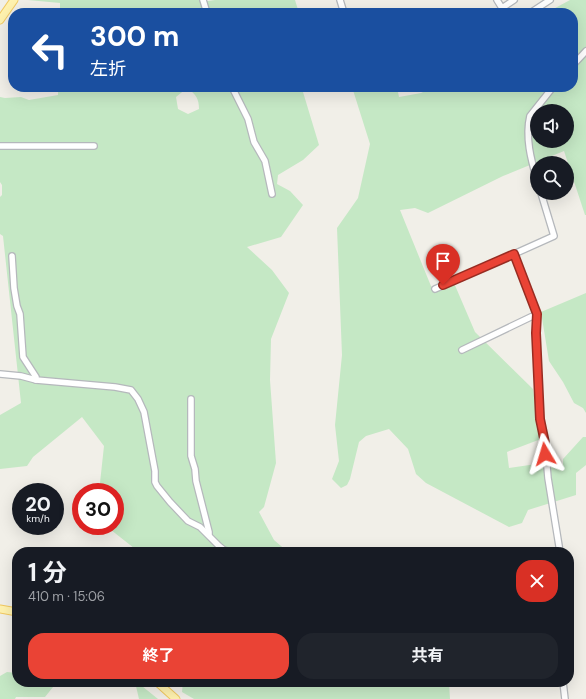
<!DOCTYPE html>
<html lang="ja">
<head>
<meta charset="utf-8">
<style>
	body { margin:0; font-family:"DM Sans","Noto Sans JP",sans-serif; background:#20242c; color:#f1f3f6; height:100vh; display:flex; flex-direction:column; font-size:15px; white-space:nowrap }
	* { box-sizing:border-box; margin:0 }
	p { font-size:13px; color:#9ea1a6 }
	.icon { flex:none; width:22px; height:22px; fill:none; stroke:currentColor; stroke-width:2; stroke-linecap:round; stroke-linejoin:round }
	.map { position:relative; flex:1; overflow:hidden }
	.panel { position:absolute; left:12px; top:547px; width:562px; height:140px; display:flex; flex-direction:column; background:#171b24; border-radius:16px; box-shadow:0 4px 16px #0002 }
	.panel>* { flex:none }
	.guide { position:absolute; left:8px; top:8px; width:570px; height:84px; border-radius:16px; box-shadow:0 4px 16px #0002; background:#1a4fa0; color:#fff; overflow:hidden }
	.tools { position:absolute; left:530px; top:104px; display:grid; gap:8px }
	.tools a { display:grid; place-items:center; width:44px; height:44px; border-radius:50%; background:#171b24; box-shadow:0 4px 16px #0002; font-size:20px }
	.speed { position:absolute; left:12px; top:483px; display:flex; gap:8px; font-size:20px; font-weight:700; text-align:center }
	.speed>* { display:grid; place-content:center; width:52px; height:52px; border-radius:50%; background:#171b24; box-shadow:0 4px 16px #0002; line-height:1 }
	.speed small { font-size:10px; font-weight:400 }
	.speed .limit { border:6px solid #d22; background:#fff; color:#111 }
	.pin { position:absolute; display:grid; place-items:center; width:34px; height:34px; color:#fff; margin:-41px -17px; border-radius:50% 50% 50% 0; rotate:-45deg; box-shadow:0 0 4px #0007 }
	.pin .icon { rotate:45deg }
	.me { position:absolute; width:44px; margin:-22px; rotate:353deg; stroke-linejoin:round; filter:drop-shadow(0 0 3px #0008) }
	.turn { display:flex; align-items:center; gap:14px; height:84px; padding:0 16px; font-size:18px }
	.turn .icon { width:52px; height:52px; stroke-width:2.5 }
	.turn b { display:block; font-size:28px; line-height:34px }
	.round { display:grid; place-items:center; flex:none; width:42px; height:42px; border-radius:16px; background:#20242c }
	.overview { display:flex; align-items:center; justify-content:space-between; height:68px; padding:0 16px }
	h1 { font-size:24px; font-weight:700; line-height:30px }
	.primary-button { display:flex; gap:8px; margin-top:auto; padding:8px 16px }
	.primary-button a { flex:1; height:46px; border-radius:16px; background:#ea4335; color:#fff; font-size:16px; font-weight:700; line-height:46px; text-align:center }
	.primary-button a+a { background:#20242c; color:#f1f3f6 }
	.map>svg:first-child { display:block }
</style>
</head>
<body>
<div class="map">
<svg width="586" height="699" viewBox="0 0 586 699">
	<rect width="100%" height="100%" fill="#f1efe8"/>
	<g fill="#c5e8c5" fill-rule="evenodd">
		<polygon points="28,0 200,0 201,2 215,0 295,0 299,13 60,13 60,3"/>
		<path d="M 570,0 L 586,0 L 586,215 L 585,215 L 564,151 L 503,176 L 428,213 L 415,208 L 400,210 L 433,291 L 454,283 L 475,332 L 533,389 L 541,439 L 507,452 L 509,468 L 550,462 L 558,468 L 563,465 L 563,459 L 583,437 L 586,437 L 586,465 L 576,473 L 576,495 L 528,510 L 522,523 L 509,527 L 426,483 L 416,474 L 408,449 L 389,429 L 366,436 L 359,442 L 350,479 L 347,485 L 341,488 L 332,479 L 339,461 L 335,425 L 342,355 L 337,228 L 358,198 L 370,144 L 352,87 L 397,87 L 399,97 L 421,93 L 433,87 L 573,87 L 573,13 L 546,13 ZM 537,111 L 567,111 L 567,141 L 537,141 Z"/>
		<path d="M 58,87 L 306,87 L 303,92 L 319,145 L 303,160 L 278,175 L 277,184 L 290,191 L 303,205 L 281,237 L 247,247 L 272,270 L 289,293 L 271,339 L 270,380 L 276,463 L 264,507 L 259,512 L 274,540 L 288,552 L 139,552 L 106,526 L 115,526 L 115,492 L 99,492 L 104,446 L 82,417 L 33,457 L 27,466 L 0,469 L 0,415 L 21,403 L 3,236 L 0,234 L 0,197 L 2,195 L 2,185 L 0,182 L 0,97 L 5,98 L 21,97 L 29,100 L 58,95 ZM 187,88 C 196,94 199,99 199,109 L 188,114 L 178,109 L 176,97 Z"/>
		<polygon points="586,293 586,413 583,408 574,403 563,382 549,361 541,312"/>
		<polygon points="7,672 17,673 17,682 57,682 45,697 16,697 15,699 0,699 0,676"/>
		<polygon points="135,682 137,682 158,699 139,699"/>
		<polygon points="183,682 449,682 450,699 194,699 182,692"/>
	</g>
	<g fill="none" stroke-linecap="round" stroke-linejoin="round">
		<defs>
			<g id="minor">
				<polyline points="203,0 207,13"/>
				<polyline points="340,0 344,13"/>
				<polyline points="497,0 505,13"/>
				<polyline points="502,8 514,0"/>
				<polyline points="530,13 550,0"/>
				<polyline points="573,65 586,51"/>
				<polyline points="232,87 248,119 254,142 265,161 272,194"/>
				<polyline points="0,146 94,146"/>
				<path d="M 537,180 C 531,160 525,137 530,116 L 553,87"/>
				<polyline points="541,193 554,236 514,254 537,314 536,333 540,419 545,443 548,478 560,552"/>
				<polyline points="12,256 14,288 17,306 20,314 23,357 36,377 36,380"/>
				<polyline points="435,289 514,254"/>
				<polyline points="462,350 537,314"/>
				<polyline points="0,374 21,376 36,380 115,387 131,390 138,399 144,412 155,471 155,482 157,486 170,502 188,521 200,527 219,546 224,550 231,552"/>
				<polyline points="191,399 191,456 195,469 196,481 209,532 209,534"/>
				<polyline points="563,682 565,699"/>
			</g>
			<g id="major">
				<polyline points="0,20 14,0"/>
				<polyline points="0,609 17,612"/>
				<polyline points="157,682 176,699"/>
			</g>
		</defs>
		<use href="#minor" stroke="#b5b8bc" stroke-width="8"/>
		<use href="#major" stroke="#f2c960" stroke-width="9"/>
		<use href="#minor" stroke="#fff" stroke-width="5.5"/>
		<use href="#major" stroke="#fff2af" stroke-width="7"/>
	</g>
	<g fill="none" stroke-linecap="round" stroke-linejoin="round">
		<defs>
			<polyline id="route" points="443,285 514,254 537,314 536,333 540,419 545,443 545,454"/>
		</defs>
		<use href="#route" stroke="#982c22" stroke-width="10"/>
		<use href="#route" stroke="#ea4335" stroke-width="7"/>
	</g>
</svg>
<div class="tools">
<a><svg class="icon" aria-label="sound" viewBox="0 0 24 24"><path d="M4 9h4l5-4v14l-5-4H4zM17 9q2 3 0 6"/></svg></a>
<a><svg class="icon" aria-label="search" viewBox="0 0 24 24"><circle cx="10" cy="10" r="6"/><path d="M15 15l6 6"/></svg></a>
</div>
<div class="speed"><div>20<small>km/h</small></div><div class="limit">30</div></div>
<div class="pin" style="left:443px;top:285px;background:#d93025"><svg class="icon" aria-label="arrive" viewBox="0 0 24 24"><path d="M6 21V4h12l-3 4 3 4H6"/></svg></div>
<svg class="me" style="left:545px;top:454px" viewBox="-20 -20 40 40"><path d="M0-17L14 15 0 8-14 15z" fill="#ea4335" stroke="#fff" stroke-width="4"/></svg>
<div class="guide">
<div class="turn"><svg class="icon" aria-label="left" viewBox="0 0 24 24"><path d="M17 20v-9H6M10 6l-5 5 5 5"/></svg><div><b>300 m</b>左折</div></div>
</div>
<section class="panel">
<div class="overview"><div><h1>1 分</h1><p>410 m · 15:06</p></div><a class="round" style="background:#d93025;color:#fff"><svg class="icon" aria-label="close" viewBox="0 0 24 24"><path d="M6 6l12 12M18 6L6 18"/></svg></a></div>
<div class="primary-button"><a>終了</a><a>共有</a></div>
</section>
</div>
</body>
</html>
